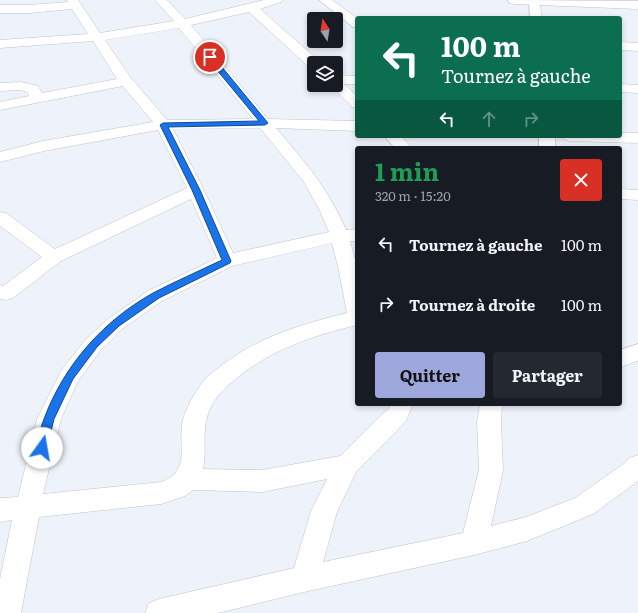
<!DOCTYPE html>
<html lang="fr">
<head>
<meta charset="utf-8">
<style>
	body { margin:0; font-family:Literata,serif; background:#242831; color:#f1f3f6; height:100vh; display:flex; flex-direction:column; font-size:15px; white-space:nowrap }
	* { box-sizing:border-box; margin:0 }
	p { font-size:13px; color:#9ea1a6 }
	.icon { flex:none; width:22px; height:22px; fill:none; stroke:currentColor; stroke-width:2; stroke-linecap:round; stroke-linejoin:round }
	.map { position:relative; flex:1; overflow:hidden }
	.side { position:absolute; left:355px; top:146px; width:267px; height:260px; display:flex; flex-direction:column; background:#171b24; border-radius:4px; box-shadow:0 2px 6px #0003 }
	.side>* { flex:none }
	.banner { position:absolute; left:355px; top:16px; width:267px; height:122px; border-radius:4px; box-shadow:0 2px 6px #0003; background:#0b6e4f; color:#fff; overflow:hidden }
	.needle { width:26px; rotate:348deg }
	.tools { position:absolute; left:307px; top:12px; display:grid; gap:8px }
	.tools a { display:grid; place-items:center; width:36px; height:36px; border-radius:4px; background:#171b24; box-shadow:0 2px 6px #0003; font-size:20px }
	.pin { position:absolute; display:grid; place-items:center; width:34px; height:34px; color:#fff; margin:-17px; border:2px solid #fff; border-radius:50%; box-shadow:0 1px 4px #0007 }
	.me { position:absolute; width:44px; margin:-22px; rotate:13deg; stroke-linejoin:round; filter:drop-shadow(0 0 3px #0008) }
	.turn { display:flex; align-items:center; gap:14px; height:84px; padding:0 20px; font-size:18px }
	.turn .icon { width:52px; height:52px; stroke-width:2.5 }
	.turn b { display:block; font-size:28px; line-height:34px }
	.lanes { display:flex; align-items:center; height:38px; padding:0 20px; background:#0003; justify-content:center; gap:20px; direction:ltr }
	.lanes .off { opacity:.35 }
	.round { display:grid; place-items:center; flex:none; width:42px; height:42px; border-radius:4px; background:#242831 }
	.overview { display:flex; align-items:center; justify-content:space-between; height:68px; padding:0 20px }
	h1 { font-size:24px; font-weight:700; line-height:30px; color:#1e9e55 }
	.primary-button { display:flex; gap:8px; margin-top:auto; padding:8px 20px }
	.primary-button a { flex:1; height:46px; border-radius:4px; background:#9da7dc; color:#111; font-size:16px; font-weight:700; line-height:46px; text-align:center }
	.primary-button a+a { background:#242831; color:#f1f3f6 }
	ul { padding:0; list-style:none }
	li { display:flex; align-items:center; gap:12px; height:60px; padding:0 20px }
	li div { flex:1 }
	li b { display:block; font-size:15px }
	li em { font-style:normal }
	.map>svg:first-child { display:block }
</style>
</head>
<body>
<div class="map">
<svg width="638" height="613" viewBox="0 0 638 613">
	<rect width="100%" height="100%" fill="#eef2fa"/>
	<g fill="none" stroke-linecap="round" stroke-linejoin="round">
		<defs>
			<g id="street">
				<path d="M 66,0 L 78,0 L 100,33 L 174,21 L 155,0 L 167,0 L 185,19 L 264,0 L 283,0 L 281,2 L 260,9 L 319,61 L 320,63 L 314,63 L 314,68 L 309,67 L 249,12 L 191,25 L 268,119 L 357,121 L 357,131 L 276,128 C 305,162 328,188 346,230 L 357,229 L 357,241 L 350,241 L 357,266 L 357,325 C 313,336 271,349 236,379 C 222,390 212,400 207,417 C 202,434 207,452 203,469 L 262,470 L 340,456 L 389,408 L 391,404 L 413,404 L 406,421 L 356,472 L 337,512 L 323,562 L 463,533 L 479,470 L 477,422 L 480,404 L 502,404 L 501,422 L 503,470 L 491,526 L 526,517 L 575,498 L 625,463 L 629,458 L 638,455 L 638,481 L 593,514 L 527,541 L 474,555 L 304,592 L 218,613 L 145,613 L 149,603 L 159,599 L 294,568 L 311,511 L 327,479 L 262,492 L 193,490 L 185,496 L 161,504 L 39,517 L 21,613 L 0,613 L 0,579 L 12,520 L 0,522 L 0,498 L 18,497 L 37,419 L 61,371 L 86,339 L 108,319 L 148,291 L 217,258 L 191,199 L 61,261 L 13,298 L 6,300 L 0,299 L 0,285 L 3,286 L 42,257 L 0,226 L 0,212 L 6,213 L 55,249 L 187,188 L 158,130 L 44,151 L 0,162 L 0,152 L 43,141 L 153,122 L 123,86 L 0,110 L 0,102 L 29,96 L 27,92 L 21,90 L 0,91 L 0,83 L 21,82 L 38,86 L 42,93 L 117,79 L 93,41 L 0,48 L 0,40 L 88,34 L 72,9 L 30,13 L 0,13 L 0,5 L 30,5 L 68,2 ZM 179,28 L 253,119 L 167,120 L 131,78 L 105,40 ZM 260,128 L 304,182 L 320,211 L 329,232 L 233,253 L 204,190 L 173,129 ZM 332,243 L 339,271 L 347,313 C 302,324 258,337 221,366 C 215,371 208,375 203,382 C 195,392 187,406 183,419 C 177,445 192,471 161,482 L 43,494 L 61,419 L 78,381 L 100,351 L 122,329 L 162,301 L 232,266 Z"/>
				<polygon points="319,0 332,0 357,18 357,28 353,27"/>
				<polygon points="529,0 539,0 542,18 530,18"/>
				<polygon points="620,42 638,43 638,51 620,50"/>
				<polygon points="336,75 357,76 357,84 344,84 357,96 357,108 352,107 330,85 336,85"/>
				<polygon points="620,84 638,85 638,93 620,92"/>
				<polygon points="620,133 638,133 638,143 569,141 564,139 561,136 620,136"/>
				<polygon points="384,136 401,136 412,148 395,148"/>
				<rect x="539" y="136" width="16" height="12"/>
				<polygon points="620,189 638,190 638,200 620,199"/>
				<polygon points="638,344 638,361 620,367 620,350"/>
			</g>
			<polygon id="secondary" points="508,0 638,1 638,9 514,4 509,3"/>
		</defs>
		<use href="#street" stroke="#bec2c8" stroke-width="1"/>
		<use href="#secondary" stroke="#bec2c8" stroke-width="1"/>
		<use href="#street" fill="#fff" fill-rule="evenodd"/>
		<use href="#secondary" fill="#fff" fill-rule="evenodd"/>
	</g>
	<path fill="#1a73e8" stroke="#114b97" d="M 207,55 L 212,55 L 268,123 L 265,125 L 168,127 L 200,190 L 231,261 L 230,263 L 159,298 L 119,326 L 97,347 L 73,379 L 54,419 L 46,452 L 42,453 L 38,452 L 36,448 C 39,439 40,428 44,419 C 64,365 103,321 153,293 C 176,281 199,271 222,260 L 192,190 L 160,125 L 163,123 L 259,121 L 207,58 Z"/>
</svg>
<div class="tools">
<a><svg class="needle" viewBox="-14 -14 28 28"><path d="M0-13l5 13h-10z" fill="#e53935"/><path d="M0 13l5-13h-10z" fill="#9ea1a6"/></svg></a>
<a><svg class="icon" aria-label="layers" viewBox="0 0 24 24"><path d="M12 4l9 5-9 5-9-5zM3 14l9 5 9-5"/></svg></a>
</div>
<div class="pin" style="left:210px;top:57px;background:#d93025"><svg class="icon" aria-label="arrive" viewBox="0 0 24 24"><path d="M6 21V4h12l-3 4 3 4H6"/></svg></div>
<svg class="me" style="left:42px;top:448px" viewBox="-20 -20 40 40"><circle r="19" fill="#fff"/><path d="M0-13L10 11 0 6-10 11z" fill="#1a73e8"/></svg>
<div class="banner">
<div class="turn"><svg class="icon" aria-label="left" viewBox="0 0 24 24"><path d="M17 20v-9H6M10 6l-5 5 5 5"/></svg><div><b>100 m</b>Tournez à gauche</div></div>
<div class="lanes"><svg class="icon" aria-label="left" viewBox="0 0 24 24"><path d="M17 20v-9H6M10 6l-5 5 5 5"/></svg><svg class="icon off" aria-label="ahead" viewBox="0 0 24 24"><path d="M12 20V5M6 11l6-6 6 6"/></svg><svg class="icon off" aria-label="right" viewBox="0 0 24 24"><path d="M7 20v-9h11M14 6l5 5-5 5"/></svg></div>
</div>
<section class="side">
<div class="overview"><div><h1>1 min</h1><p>320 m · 15:20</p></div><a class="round" style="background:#d93025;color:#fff"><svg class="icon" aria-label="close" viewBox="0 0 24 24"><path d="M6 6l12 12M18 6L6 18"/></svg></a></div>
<ul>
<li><svg class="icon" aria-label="left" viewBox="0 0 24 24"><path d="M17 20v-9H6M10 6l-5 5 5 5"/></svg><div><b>Tournez à gauche</b></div><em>100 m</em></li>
<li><svg class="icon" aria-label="right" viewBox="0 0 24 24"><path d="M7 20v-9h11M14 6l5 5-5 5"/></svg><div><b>Tournez à droite</b></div><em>100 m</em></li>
</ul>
<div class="primary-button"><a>Quitter</a><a>Partager</a></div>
</section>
</div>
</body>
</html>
